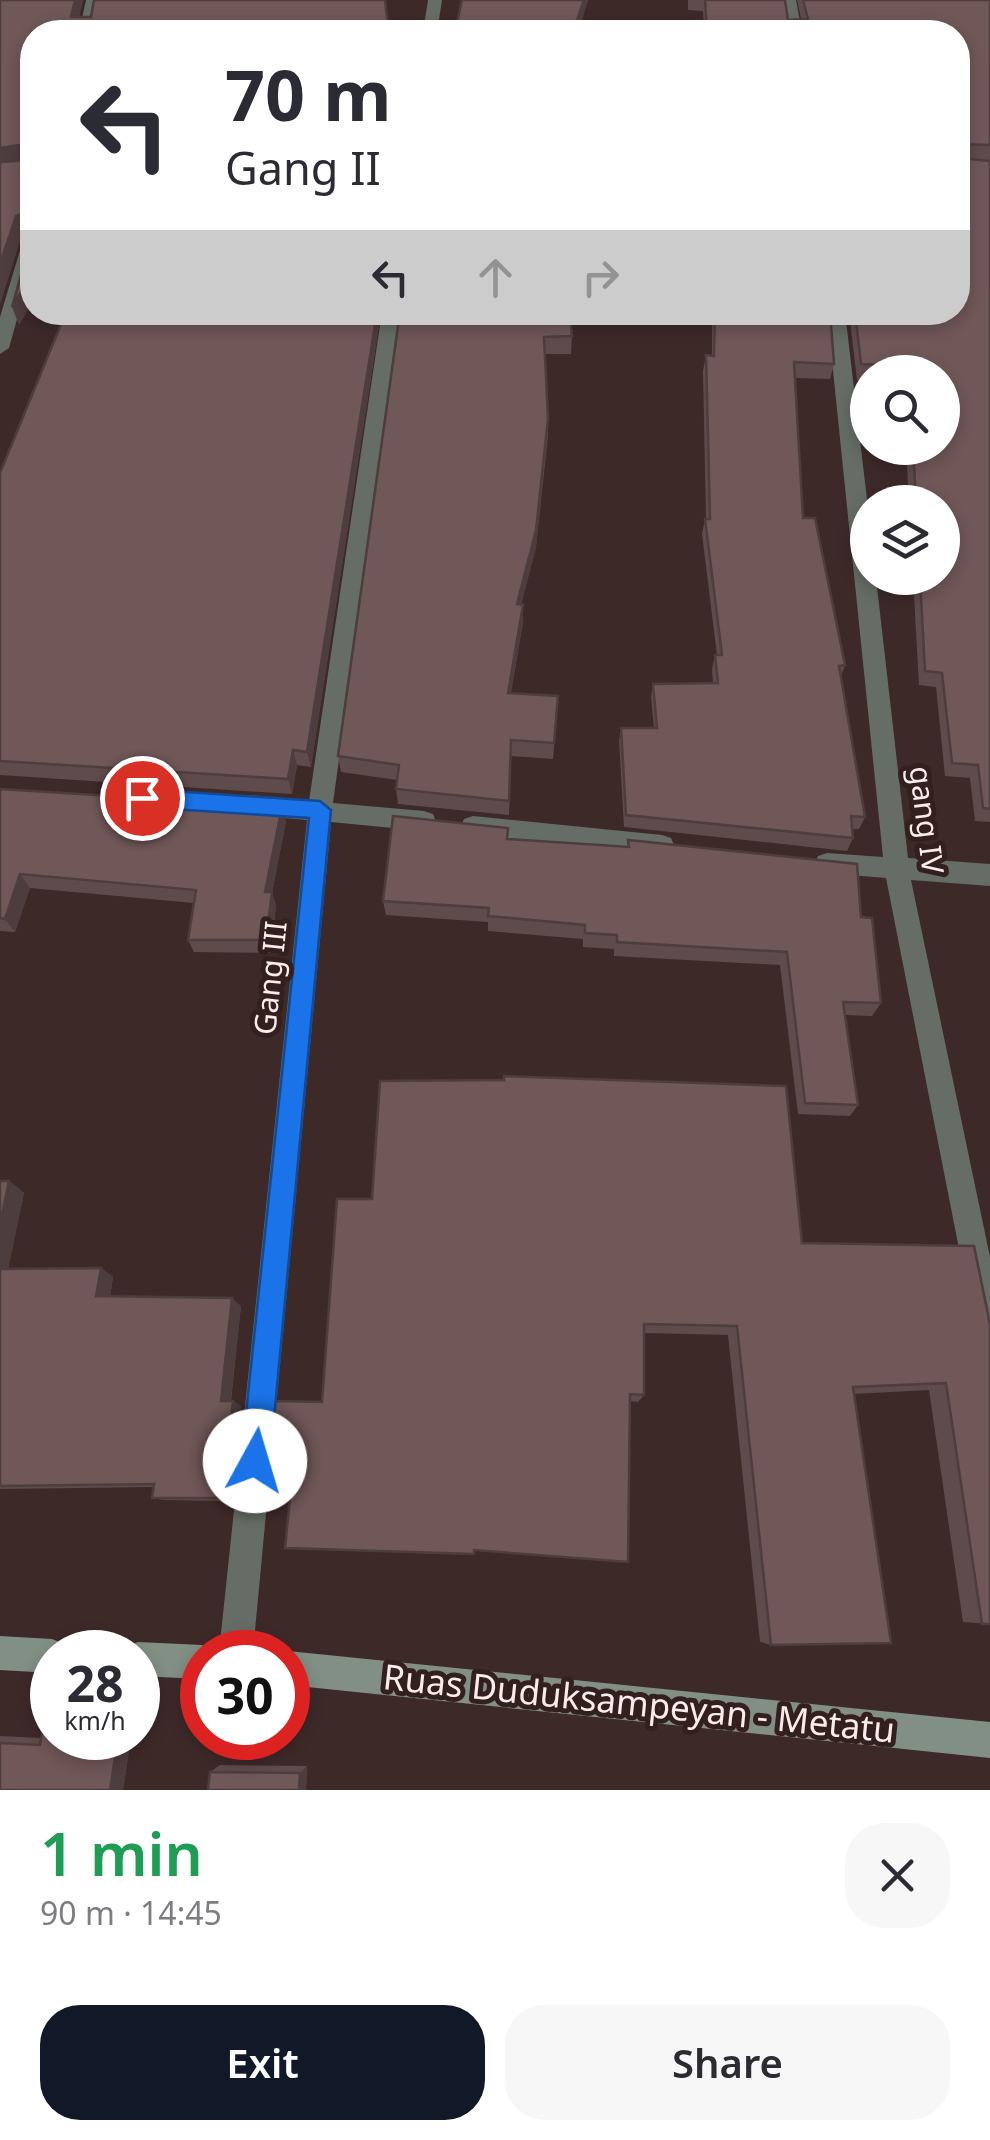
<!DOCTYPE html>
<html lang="en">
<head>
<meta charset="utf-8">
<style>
	body { margin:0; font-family:"Noto Sans",sans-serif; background:#f7f7f7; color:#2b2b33; height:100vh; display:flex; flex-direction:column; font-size:38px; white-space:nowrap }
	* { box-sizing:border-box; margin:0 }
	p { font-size:32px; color:#7c7c81 }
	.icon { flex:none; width:55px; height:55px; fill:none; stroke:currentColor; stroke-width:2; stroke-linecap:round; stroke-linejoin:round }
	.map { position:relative; height:1790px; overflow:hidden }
	.drawer { display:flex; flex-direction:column; background:#fff; flex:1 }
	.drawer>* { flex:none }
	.top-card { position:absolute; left:20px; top:20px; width:950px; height:305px; border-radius:40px; box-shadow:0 5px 15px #0003; background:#fff; color:#2b2b33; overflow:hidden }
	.fabs { position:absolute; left:850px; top:355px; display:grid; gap:20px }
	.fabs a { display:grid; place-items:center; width:110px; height:110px; border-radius:50%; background:#fff; box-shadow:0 5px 15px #0003; font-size:50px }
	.speed { position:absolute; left:30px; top:1630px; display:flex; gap:20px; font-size:50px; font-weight:700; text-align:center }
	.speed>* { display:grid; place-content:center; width:130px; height:130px; border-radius:50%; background:#fff; box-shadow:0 5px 15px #0003; line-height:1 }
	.speed small { font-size:25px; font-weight:400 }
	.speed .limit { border:15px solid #d22; background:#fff; color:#111 }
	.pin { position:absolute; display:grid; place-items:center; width:85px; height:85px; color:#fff; margin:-42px; border:5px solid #fff; border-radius:50%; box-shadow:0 2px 10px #0007 }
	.me { position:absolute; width:110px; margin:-55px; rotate:6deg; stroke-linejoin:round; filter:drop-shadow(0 0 8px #0008) }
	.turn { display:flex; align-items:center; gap:35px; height:210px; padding:0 40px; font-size:45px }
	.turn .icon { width:130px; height:130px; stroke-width:2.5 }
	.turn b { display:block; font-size:70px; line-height:85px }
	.lanes { display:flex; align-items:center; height:95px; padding:0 40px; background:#0003; justify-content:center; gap:50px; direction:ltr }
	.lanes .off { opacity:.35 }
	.round { display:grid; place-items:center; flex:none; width:105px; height:105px; border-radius:40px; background:#f7f7f7 }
	.head { display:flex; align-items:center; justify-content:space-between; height:170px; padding:0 40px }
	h1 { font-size:60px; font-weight:600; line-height:75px; color:#1e9e55 }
	.primary-button { display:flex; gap:20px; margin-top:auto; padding:20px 40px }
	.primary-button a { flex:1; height:115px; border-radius:40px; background:#111827; color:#fff; font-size:40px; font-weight:600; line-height:115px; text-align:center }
	.primary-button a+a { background:#f7f7f7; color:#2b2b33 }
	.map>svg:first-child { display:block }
</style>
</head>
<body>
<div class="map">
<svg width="990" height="1790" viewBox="0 0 990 1790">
	<rect width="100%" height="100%" fill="#3e2929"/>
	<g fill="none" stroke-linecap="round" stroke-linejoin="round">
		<g fill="#656d66" fill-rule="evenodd">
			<polygon points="86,0 100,0 93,32 79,32"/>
			<polygon points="428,0 442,0 437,32 423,32"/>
			<polygon points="782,0 796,0 802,32 788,32"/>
			<polygon points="32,232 32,265 9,348 0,354 0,317 24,237"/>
			<polygon points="382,312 400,312 333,803 424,811 433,814 436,821 433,828 424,831 331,822 253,1652 219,1652 307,820 249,815 241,812 237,805 241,798 249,795 309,801"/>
			<polygon points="827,312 845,312 868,508 868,578 876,578 908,858 990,864 990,886 911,880 990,1257 990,1345 979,1341 975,1330 886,878 827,873 818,870 815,863 818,856 827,853 883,857"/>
			<polygon points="473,816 662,835 671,838 674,845 671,852 662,855 473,836 464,833 461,826 464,819"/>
		</g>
		<g fill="#828f84" fill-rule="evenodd">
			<polygon points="0,1636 52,1639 64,1644 68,1652 52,1652 52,1673 0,1670"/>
			<polygon points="138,1642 202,1645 215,1652 202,1652 202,1679 138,1676 138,1652 123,1652 126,1647"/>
			<polygon points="288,1651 990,1722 990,1758 288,1685 288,1652 284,1652"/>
		</g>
	</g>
	<g fill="#604b4c">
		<polygon points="0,0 80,17 91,17 385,0 389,32 32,32 32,302 19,325 29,247 29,231 22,234 0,304"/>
		<polygon points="462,0 588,0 578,32 457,32 457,23"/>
		<polygon points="688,0 785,0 788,20 801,19 797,0 990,0 990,822 975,821 970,778 945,776 936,687 919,685 913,578 942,578 942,502 909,502 906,448 942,448 942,372 868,372 868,380 857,380 849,312 958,312 958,32 704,32 703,11 688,10"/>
		<polygon points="66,312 381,312 311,767 297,765 292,794 0,775 0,473"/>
		<polygon points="400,312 572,336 571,354 545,354 548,419 548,436 536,547 521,605 523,622 511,693 558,696 553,759 511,756 509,815 398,804 396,789 397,780 341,772 338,756"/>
		<polygon points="712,312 830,312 834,364 830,379 795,378 803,518 845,665 841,676 865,817 859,829 852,829 853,838 847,851 624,827 619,741 621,728 654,728 651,697 653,684 713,683 712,669 715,655 717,655 702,534 705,519 706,519 703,371 706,355 712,356"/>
		<polygon points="0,789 286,821 272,893 276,905 271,953 194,952 188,940 194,903 30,888 15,932 0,931"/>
		<polygon points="507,839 627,847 628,840 861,917 881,1003 872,1016 845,1015 858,1105 850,1116 798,1114 780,965 614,956 614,949 583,947 583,939 488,931 488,922 386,915 383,901"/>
		<polygon points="0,1181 9,1181 24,1193 8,1269 101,1268 113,1277 110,1296 241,1306 231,1401 241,1406 231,1501 164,1500 152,1498 154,1487 0,1489"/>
		<polygon points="802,1243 974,1246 990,1624 963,1622 929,1390 853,1394 771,1645 760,1642 728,1335 644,1333 644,1395 638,1402 630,1401 628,1562 475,1550 475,1555 293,1549 289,1501 271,1501 262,1498 322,1402"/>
		<polygon points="52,1723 52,1738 131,1738 123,1790 0,1790 0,1736 41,1738 43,1727"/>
		<polygon points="220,1765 307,1766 306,1790 208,1790 210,1772"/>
	</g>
	<g fill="#4e3d3e">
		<polygon points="75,0 83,0 76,32 71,17"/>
		<polygon points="584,0 588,0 578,32 573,32"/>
		<polygon points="26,144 32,162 0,166 0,148"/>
		<polygon points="29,211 32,230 22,234 0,304 0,264 16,216"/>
		<polygon points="32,273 32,302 19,325 12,307"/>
		<polygon points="377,312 381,312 311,767 307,752"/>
		<polygon points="548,419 536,547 517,621 517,604"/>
		<polygon points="523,605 523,622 508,708 508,693"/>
		<polygon points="293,750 297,765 292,794 288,779"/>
		<polygon points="282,807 286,821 272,893 276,905 271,953 266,940 265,892"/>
		<polygon points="20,874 30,888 15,932 5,919"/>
		<polygon points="9,1181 24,1193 6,1278 0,1274 0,1225"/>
		<polygon points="101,1268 113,1277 109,1305 96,1296"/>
		<polygon points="232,1298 241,1306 230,1406 221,1401"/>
		<polygon points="233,1401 241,1406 231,1501 222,1498"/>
		<polygon points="118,1738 131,1738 123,1790 110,1790"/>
		<polygon points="307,1766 306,1790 299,1790 300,1773"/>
	</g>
	<g fill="#705758" stroke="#4e3d3e" stroke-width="2.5">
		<polygon points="0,0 75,0 71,17 91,17 94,0 385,0 388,25 348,27 348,32 32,32 32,273 12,307 29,247 29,211 16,216 0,264 0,162 29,160 26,144 0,148"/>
		<polygon points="462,0 584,0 573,32 469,32 471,22 457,23"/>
		<polygon points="705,0 785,0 788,20 808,19 803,0 990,0 990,145 963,144 959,158 990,161 990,809 983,808 978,765 952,763 942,673 925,671 920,578 942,578 942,502 916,502 913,448 942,448 942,372 890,372 889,365 861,364 855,312 958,312 958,32 707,32"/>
		<polygon points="66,312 377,312 307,752 293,750 288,779 0,761 0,473"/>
		<polygon points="400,312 570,312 572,336 544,337 548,419 536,530 517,604 523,605 508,693 558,696 554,743 511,740 509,801 396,789 399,765 338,756"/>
		<polygon points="715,312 830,312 834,364 794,362 803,518 815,518 845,665 839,666 865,817 851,816 853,838 626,815 621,728 657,728 653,684 718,683 715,655 722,655 705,519 710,519 706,355 714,356"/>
		<polygon points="0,789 282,807 265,892 272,892 266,940 188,940 196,890 20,874 5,919 0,918"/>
		<polygon points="393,816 508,828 507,839 629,847 628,840 857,864 861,917 872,918 881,1003 843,1002 858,1105 805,1103 787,952 617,942 617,935 585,933 585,925 488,916 489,908 383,901"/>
		<polygon points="504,1076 786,1086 802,1243 974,1246 990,1324 990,1624 982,1624 946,1383 853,1387 891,1643 771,1645 737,1326 644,1324 644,1395 630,1394 628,1562 474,1550 474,1554 285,1548 290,1499 262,1498 272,1401 322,1402 337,1199 372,1199 380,1081 504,1080"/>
		<polygon points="0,1181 9,1181 0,1225"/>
		<polygon points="101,1268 96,1296 232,1298 221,1401 233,1401 222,1498 152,1498 154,1484 0,1486 0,1269"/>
		<polygon points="43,1727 52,1727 52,1738 118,1738 110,1790 0,1790 0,1743 40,1745"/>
		<polygon points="210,1772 300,1773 299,1790 208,1790"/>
	</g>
	<polygon fill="#1a73e8" stroke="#114b97" stroke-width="2.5" points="142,789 320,801 331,810 270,1461 266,1471 255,1476 245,1471 241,1461 309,818 142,807 132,798"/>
	<g text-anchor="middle" stroke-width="10" stroke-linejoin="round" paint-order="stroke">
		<g font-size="30" fill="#fbecec" stroke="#341f1f">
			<text transform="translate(926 820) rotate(83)" y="10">gang IV</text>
			<text transform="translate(271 978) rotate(-84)" y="10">Gang III</text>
		</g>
		<g font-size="35" fill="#fbecec" stroke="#341f1f">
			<text transform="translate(639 1704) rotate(6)" y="12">Ruas Duduksampeyan - Metatu</text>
		</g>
	</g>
</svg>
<div class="fabs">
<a><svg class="icon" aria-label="search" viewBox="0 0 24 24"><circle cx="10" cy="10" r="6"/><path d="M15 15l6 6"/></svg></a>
<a><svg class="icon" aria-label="layers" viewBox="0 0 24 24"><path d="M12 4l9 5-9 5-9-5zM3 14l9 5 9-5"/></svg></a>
</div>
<div class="speed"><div>28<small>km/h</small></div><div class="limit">30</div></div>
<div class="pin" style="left:142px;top:798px;background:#d93025"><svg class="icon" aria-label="arrive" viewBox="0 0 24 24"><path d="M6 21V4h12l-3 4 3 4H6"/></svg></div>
<svg class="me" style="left:255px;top:1461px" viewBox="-20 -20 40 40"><circle r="19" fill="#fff"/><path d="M0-13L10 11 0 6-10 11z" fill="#1a73e8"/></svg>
<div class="top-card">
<div class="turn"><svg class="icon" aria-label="left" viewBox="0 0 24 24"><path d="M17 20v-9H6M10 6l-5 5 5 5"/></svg><div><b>70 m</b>Gang II</div></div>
<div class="lanes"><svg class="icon" aria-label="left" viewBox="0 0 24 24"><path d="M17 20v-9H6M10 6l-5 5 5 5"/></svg><svg class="icon off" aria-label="ahead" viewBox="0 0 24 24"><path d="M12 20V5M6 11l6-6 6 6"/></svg><svg class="icon off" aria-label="right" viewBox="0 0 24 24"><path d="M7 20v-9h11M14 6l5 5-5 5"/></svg></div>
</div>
</div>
<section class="drawer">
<div class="head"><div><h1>1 min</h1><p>90 m · 14:45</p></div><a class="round"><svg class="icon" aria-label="close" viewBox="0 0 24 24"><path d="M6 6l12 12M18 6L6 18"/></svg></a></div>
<div class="primary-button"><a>Exit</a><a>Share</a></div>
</section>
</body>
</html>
